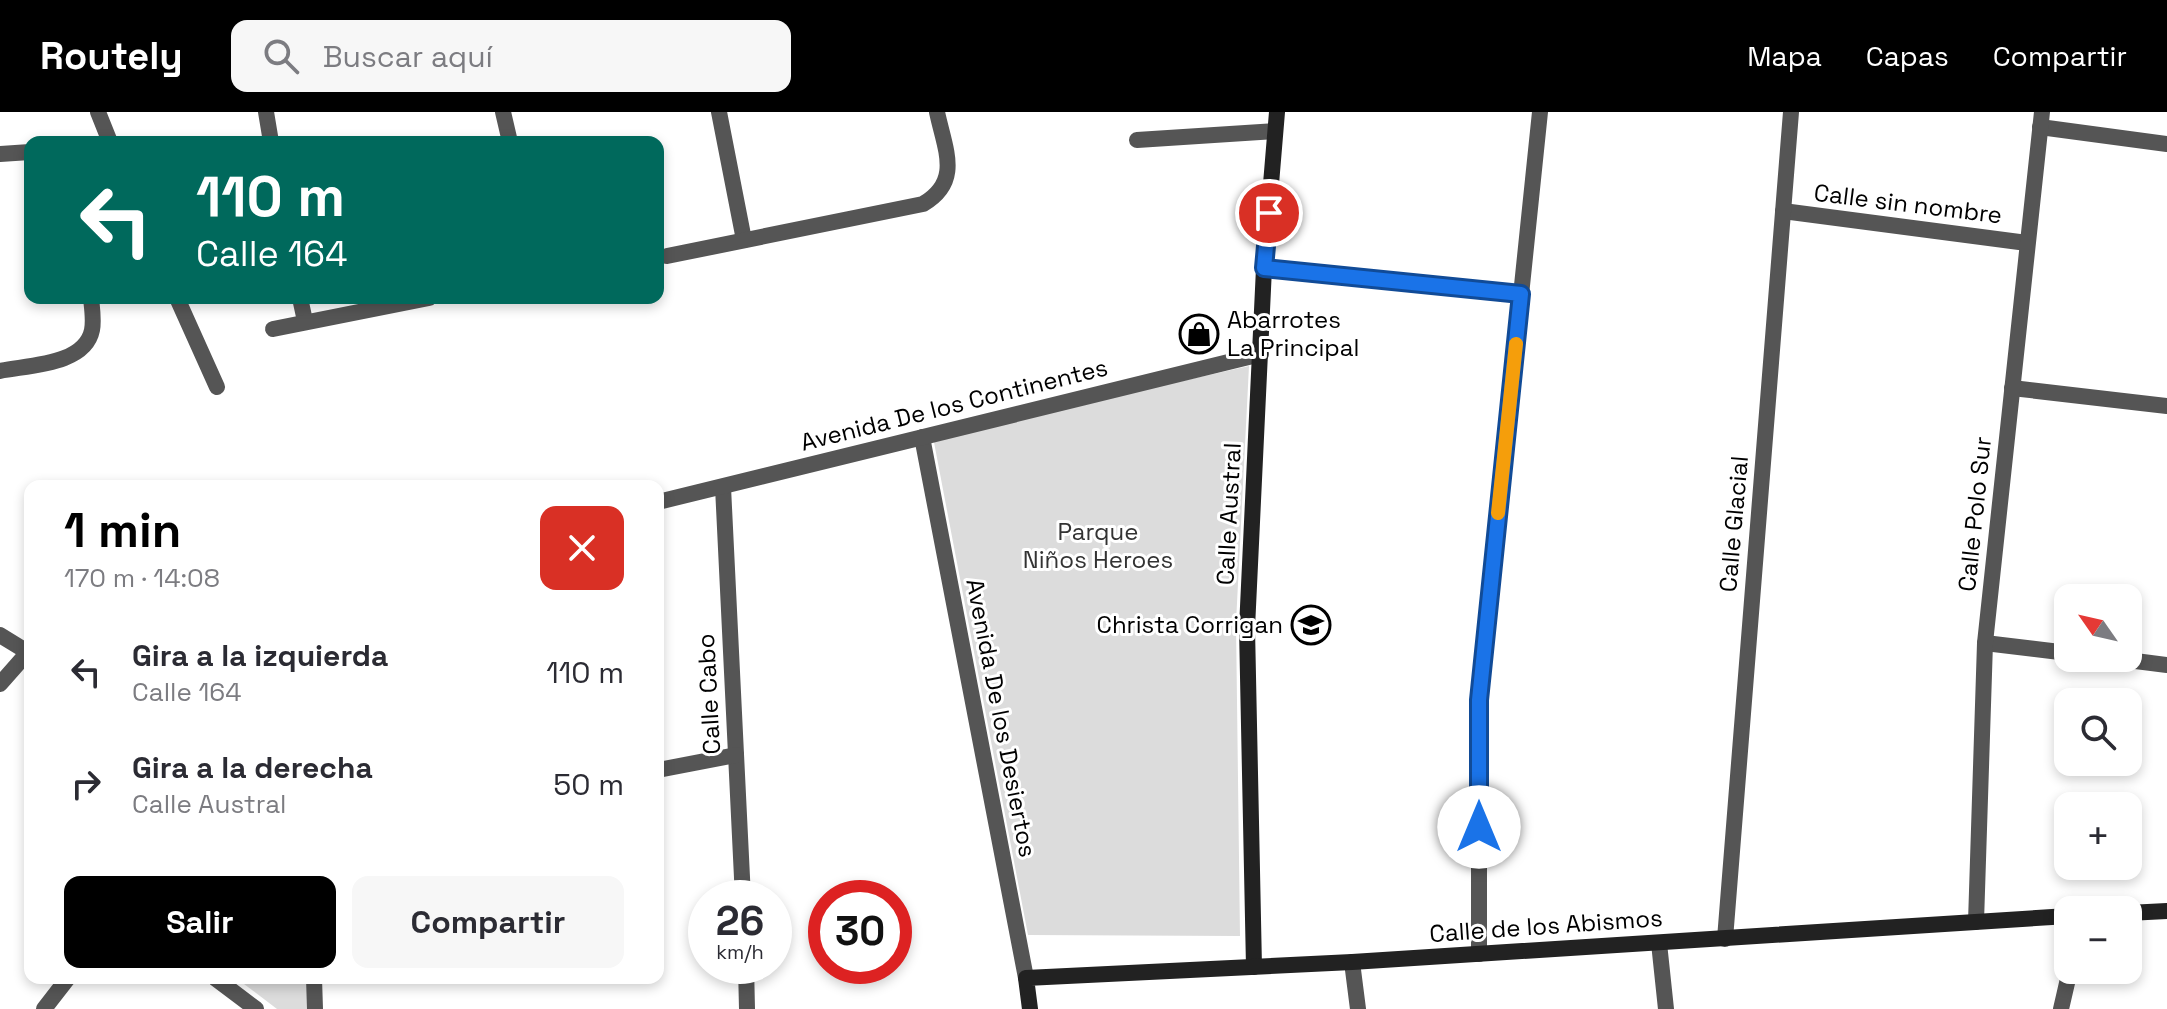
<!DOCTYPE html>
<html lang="es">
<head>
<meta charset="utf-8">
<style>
	body { margin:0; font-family:"Space Grotesk",sans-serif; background:#f7f7f7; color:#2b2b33; height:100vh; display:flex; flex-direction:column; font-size:30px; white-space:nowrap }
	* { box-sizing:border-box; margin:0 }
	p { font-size:26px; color:#7c7c81 }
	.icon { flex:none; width:44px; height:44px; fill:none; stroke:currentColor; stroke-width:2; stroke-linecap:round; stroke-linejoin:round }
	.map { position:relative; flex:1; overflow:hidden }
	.panel { position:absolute; left:24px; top:368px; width:640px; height:504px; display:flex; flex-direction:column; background:#fff; border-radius:16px; box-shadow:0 4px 12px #0003 }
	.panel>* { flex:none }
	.banner { position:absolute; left:24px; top:24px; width:640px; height:168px; border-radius:16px; box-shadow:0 4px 12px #0003; background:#00695c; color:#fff; overflow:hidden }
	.needle { width:52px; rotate:304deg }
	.buttons { position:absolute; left:2054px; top:472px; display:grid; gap:16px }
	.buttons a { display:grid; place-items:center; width:88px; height:88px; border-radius:16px; background:#fff; box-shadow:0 4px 12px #0003; font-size:40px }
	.speed { position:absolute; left:688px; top:768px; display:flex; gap:16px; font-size:40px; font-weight:700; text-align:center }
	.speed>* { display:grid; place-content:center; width:104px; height:104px; border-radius:50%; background:#fff; box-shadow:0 4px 12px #0003; line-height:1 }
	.speed small { font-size:20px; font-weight:400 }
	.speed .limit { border:12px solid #d22; background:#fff; color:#111 }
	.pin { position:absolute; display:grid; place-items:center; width:68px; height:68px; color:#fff; margin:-34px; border:4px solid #fff; border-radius:50%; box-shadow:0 2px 8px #0007 }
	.me { position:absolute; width:88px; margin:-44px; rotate:0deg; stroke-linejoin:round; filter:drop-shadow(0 0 6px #0008) }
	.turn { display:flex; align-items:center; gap:28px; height:168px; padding:0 40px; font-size:36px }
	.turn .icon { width:104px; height:104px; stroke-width:2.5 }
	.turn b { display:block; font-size:56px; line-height:68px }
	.round { display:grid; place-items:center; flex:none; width:84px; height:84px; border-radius:16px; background:#f7f7f7 }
	.head { display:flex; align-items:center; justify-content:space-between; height:136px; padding:0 40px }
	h1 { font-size:48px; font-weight:600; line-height:60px; color:#000 }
	.cta { display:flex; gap:16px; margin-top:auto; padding:16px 40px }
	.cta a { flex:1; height:92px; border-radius:16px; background:#000; color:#fff; font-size:32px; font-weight:600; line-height:92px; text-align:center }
	.cta a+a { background:#f7f7f7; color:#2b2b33 }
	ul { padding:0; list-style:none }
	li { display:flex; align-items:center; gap:24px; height:112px; padding:0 40px }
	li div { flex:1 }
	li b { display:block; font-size:30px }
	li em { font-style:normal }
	header { display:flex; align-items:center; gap:48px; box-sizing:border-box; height:112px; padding:0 40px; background:#000; color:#fff }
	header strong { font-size:38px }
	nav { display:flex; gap:44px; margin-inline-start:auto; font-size:28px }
	.search { width:560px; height:72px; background:#f7f7f7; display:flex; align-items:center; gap:20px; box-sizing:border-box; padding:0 28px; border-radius:16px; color:#7c7c81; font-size:30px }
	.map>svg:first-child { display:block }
</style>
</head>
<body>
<header>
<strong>Routely</strong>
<div class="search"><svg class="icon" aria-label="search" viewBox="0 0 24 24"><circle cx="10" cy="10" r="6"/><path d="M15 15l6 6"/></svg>Buscar aquí</div>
<nav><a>Mapa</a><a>Capas</a><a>Compartir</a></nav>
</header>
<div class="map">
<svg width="2167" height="897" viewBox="0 0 2167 897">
	<rect width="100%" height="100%" fill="#fff"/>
	<g fill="#dcdcdc">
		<polygon points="1249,254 1236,511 1240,824 1028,823 933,325"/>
		<polygon points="236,866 307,866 307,897 277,897"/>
	</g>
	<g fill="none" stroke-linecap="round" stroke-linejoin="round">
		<g stroke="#555" stroke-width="16">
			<polyline points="98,0 110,30"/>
			<polyline points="266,0 271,30"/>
			<polyline points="503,0 510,30"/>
			<polyline points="719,0 744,128"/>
			<polyline points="2040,15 2167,32"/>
			<polyline points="1137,28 1275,19"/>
			<polyline points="0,42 30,40"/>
			<polyline points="1783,99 2027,131"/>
			<path d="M 667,144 L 923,92 C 962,69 945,38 937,0"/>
			<polyline points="1264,156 1521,182"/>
			<polyline points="177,186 217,275"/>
			<polyline points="300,186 305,209"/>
			<polyline points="273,217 429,186"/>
			<path d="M 0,259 C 29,253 85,253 92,218 C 94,208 92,196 91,186"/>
			<polyline points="2012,276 2167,294"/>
			<polyline points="922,325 1026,866"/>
			<polyline points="723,375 743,786"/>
			<polyline points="658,390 1261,242"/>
			<polyline points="0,523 26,539"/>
			<polyline points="1985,531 2068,541"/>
			<polyline points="2112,546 2167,553"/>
			<polyline points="0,572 30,538"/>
			<polyline points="658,658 736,643"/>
			<polyline points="1976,810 1985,531 2042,0"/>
			<polyline points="1725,827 1791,0"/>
			<polyline points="1659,831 1666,897"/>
			<polyline points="1479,842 1479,588 1540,0"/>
			<polyline points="1352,850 1358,897"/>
			<polyline points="746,854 747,897"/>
			<polyline points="215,866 256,897"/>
			<polyline points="314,866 315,897"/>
			<polyline points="44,897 68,866"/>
			<polyline points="2061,897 2070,858"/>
		</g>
		<g stroke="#222" stroke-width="16">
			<polyline points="2128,801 2167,799"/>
			<polyline points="1254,855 1247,516 1264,156 1277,0"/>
			<polyline points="1030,897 1026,866 1352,850 2068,804"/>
		</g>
	</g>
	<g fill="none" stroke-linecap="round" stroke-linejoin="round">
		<defs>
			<polyline id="route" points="1269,101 1264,156 1521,182 1479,588 1479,715"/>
		</defs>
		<use href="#route" stroke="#114b97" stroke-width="20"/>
		<use href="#route" stroke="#1a73e8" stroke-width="14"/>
		<polyline stroke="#f59e0b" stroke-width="14" points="1498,401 1516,232"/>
	</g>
	<defs>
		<symbol id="shop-ring" viewBox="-11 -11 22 22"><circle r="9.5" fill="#fff" stroke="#000" stroke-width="1.5"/><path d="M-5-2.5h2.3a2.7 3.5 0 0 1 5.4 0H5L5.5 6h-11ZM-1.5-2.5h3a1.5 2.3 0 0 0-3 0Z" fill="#000"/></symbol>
		<symbol id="school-ring" viewBox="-11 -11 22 22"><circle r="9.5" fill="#fff" stroke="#000" stroke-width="1.5"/><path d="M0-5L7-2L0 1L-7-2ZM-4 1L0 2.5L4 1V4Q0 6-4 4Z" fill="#000"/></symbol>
	</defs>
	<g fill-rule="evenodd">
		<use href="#shop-ring" x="1177" y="200" width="44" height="44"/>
		<use href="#school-ring" x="1289" y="491" width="44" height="44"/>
	</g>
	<g text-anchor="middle" stroke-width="6" stroke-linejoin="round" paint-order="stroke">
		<g font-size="24" fill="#000" stroke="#fff">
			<text transform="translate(1908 92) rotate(7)" y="8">Calle sin nombre</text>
			<text transform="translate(954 293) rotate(-14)" y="8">Avenida De los Continentes</text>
			<text transform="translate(1229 402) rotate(-87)" y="8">Calle Austral</text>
			<text transform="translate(1975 402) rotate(-84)" y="8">Calle Polo Sur</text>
			<text transform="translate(1734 412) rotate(-85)" y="8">Calle Glacial</text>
			<text transform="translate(709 582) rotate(-93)" y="8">Calle Cabo</text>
			<text transform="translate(1001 606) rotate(79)" y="8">Avenida De los Desiertos</text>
			<text transform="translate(1546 814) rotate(-4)" y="8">Calle de los Abismos</text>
		</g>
		<g font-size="24" fill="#000" stroke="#fff" text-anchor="start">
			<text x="1227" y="216">Abarrotes<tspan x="1227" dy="28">La Principal</tspan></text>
			<text x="1283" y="521" text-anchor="end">Christa Corrigan</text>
		</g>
		<g font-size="24" fill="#333" stroke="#fff">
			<text x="1098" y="428">Parque<tspan x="1098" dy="28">Niños Heroes</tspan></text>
		</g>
	</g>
</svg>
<div class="buttons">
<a><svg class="needle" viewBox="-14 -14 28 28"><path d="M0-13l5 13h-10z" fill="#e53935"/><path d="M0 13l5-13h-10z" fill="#7c7c81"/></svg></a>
<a><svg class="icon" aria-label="search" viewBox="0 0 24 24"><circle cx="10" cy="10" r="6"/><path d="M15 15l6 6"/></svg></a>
<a>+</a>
<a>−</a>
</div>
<div class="speed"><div>26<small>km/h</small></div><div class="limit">30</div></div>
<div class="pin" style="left:1269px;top:101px;background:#d93025"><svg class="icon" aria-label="arrive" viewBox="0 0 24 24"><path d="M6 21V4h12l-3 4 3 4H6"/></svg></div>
<svg class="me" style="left:1479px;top:715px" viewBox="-20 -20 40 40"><circle r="19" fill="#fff"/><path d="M0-13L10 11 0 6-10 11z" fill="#1a73e8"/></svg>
<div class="banner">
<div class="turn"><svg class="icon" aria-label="left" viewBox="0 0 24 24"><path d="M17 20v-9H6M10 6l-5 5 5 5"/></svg><div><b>110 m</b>Calle 164</div></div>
</div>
<section class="panel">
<div class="head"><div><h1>1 min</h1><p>170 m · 14:08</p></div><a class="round" style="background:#d93025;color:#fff"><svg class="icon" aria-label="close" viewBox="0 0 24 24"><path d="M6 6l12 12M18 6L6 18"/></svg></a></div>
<ul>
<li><svg class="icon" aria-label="left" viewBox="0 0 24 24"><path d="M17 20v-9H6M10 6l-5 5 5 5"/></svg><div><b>Gira a la izquierda</b><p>Calle 164</p></div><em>110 m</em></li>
<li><svg class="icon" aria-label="right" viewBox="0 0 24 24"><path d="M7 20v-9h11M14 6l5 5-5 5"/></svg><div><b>Gira a la derecha</b><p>Calle Austral</p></div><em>50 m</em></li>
</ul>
<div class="cta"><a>Salir</a><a>Compartir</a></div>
</section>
</div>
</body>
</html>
